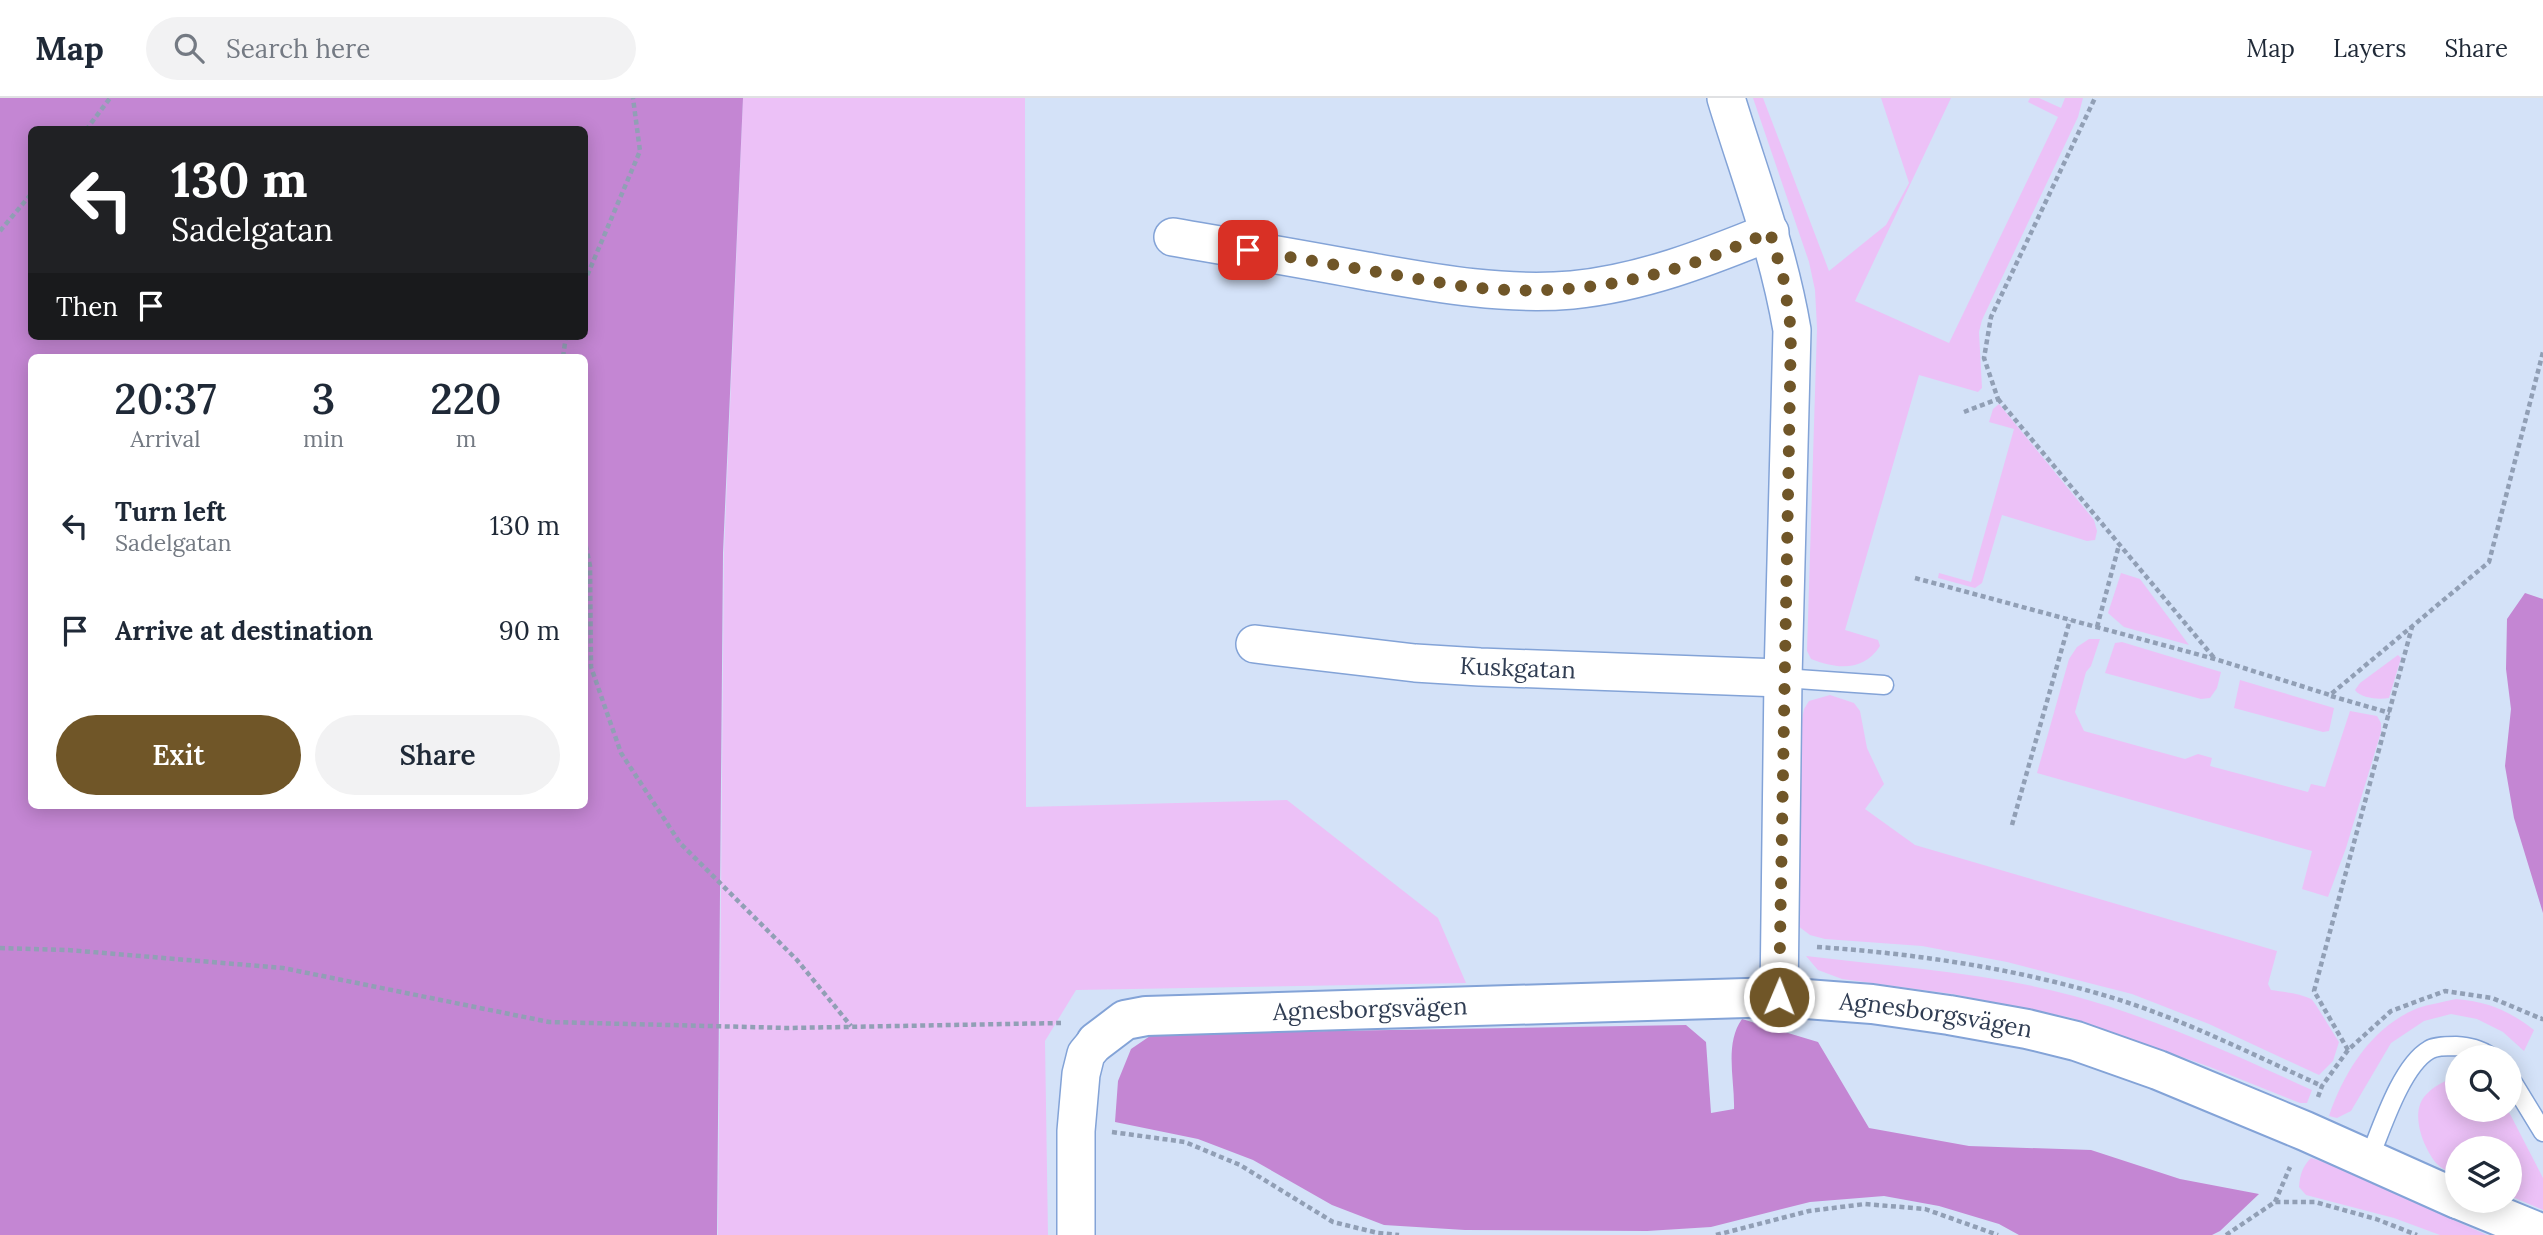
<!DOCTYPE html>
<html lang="en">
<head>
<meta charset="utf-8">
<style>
	body { margin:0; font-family:Lora,serif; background:#f2f2f3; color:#1f2937; height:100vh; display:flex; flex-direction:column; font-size:26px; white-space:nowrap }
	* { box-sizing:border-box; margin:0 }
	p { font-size:23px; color:#747a83 }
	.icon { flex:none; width:38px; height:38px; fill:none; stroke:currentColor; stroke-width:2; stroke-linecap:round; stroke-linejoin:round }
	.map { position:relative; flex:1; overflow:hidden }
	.details { position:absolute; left:28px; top:256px; width:560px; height:455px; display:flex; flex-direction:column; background:#fff; border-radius:10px; box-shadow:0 4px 18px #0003 }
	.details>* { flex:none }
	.guide { position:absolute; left:28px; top:28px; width:560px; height:214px; border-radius:10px; box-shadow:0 4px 18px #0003; background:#202124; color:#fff; overflow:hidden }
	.tools { position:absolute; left:2445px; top:947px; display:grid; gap:14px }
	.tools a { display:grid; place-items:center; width:77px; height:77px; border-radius:50%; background:#fff; box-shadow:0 4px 18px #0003; font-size:35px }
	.pin { position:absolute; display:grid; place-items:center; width:60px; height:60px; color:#fff; margin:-30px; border-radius:14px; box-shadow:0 4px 10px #0006 }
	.me { position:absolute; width:77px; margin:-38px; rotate:1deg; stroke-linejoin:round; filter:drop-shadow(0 0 5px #0008) }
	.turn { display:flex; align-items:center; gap:24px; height:147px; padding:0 28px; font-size:32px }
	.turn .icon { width:91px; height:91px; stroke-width:2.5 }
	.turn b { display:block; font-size:49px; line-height:60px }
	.then { display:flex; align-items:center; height:66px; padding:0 28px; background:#0003; gap:14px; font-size:26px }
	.eta { display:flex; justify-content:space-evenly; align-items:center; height:119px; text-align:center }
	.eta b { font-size:42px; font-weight:600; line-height:49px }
	.action { display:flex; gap:14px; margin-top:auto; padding:14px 28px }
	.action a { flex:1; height:80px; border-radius:42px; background:#705628; color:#fff; font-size:28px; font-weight:600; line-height:80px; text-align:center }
	.action a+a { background:#f2f2f3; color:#1f2937 }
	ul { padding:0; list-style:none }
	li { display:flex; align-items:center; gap:21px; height:105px; padding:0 28px }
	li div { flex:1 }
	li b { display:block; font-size:26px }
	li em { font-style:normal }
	header { display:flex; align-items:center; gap:42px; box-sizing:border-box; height:98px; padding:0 35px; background:#fff; border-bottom:2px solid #e0e1e3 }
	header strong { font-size:33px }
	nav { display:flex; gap:38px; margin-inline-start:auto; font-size:24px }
	.search { width:490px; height:63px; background:#f2f2f3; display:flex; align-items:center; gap:18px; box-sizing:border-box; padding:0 24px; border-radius:38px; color:#747a83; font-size:26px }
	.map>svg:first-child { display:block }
</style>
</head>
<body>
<header>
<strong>Map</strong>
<div class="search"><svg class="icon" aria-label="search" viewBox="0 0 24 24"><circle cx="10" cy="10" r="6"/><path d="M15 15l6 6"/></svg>Search here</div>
<nav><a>Map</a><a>Layers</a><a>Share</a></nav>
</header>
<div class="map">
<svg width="2543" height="1137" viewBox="0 0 2543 1137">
	<rect width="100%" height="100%" fill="#d4e2f8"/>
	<g fill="#ecc1f7">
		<polygon points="743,0 1025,0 1026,709 1287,702 1438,820 1466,885 1076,892 1045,943 1048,1137 718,1137 724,455"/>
		<path d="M 1753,0 L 1763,0 L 1829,173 L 1886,127 L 1909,85 L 1881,0 L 1951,0 L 1855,203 L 1949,245 L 2058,19 L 2028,4 L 2030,0 L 2039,0 L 2061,10 L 2065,0 L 2083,0 L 2078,19 L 1982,222 L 1979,234 L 1982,290 L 1978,294 L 1919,277 L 1845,532 L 1878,542 L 1880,548 C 1863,574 1837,571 1811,561 L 1807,553 L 1817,230 L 1815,192 L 1809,164 Z"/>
		<polygon points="1999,306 2094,422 2097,433 2095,442 2087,443 2002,417 1982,485 1975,490 1938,480 1939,475 1971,484 2014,331 1989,324 1993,311"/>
		<polygon points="2121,475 2140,481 2189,547 2124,529 2108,515"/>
		<polygon points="2089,541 2100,541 2091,568 2086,574 2075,614 2084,633 2185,661 2198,656 2212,660 2210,668 2308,694 2311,686 2325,689 2350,613 2377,618 2381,625 2381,634 2346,750 2328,799 2302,791 2312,753 2037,675 2069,561 2077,549"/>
		<polygon points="2122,544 2221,574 2217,590 2210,600 2201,601 2105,575 2115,545"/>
		<path d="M 2398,557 L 2401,560 L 2389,600 C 2378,602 2361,600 2355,592 L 2360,585 Z"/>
		<polygon points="2240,582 2334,610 2329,633 2323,634 2234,610"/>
		<path d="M 1830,597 L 1854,605 L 1860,613 L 1867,650 L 1884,686 L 1865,711 L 1915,747 L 2277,853 L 2268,886 L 2271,892 C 2283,894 2300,895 2311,901 C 2314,902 2334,937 2339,944 L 2333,963 L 2319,977 L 2209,926 L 2132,896 L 2007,864 L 1922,848 L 1825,841 L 1810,837 L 1798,828 L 1796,777 L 1802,621 L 1804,611 L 1809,603 Z"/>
		<path d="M 1806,858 C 1896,869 1986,874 2074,898 C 2157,921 2235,957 2312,992 L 2307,1005 L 2300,1005 L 2210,969 L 2072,920 L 1952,896 L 1842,881 L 1818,872 Z"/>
		<path d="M 2456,901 C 2488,904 2508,912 2534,932 L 2524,953 L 2503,934 L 2477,921 L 2451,916 L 2424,923 L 2391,945 L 2351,1013 L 2337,1020 L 2329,1018 C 2344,973 2373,928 2418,910 C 2430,906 2444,904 2456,901 Z"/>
		<path d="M 2457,979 L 2457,1012 L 2507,1012 L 2510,1016 L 2543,1080 L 2543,1112 L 2510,1098 L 2510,1050 L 2457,1050 L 2457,1077 C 2450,1074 2443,1072 2437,1066 C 2424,1051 2410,1017 2424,999 C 2432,989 2445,982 2457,979 Z"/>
		<path d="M 2311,1060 L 2327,1065 L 2487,1137 L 2440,1137 L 2394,1120 L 2306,1097 L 2299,1089 C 2300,1077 2302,1069 2311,1060 Z"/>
	</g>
	<g fill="#c486d3" fill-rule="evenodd">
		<path d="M 0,0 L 743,0 L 723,455 L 717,1137 L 0,1137 ZM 32,32 L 584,32 L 584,238 L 32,238 ZM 32,259 L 584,259 L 584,707 L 32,707 Z"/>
		<polygon points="2525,495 2543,501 2543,815 2514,720 2505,668 2511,611 2506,571 2507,521"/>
		<path d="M 1742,921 L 1818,944 L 1869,1030 L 1969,1048 L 2091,1052 L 2180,1081 L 2259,1096 L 2220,1133 L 2212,1137 L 2019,1137 L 1999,1126 L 1939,1108 L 1884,1098 L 1810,1104 L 1711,1129 L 1647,1133 L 1465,1132 L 1384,1127 L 1332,1107 L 1253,1062 L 1198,1041 L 1115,1024 L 1118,983 L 1131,951 L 1153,936 L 1686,927 L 1706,944 L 1711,1015 L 1734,1011 C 1735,983 1724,946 1742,921 Z"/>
	</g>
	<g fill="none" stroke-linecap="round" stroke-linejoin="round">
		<defs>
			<g id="lane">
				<polyline points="1783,580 1884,587"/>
				<polyline points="2510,980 2543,1034"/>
				<path d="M 2369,1061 C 2381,1032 2401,968 2429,952 C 2435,948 2448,948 2456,948 C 2470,949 2479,951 2491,959"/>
			</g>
			<g id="street">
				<path d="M 1726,0 C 1750,79 1778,150 1792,232 L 1783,580 L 1779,899"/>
				<path d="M 1173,139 C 1237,150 1302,161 1366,173 C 1434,185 1503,198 1572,192 C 1642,185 1706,160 1770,134"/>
				<path id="s1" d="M 1255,546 L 1415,565 L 1480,569 L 1783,580"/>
				<polyline points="1076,1137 1076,1033 1081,976 1086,956 1096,944"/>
			</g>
			<g id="secondary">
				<path id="s2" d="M 1096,944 L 1125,922 L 1146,918 L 1779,899 L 1872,906 L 1949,917 L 2027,931 L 2076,943 L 2158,972 L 2305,1033 L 2457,1101"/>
				<polyline points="2460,1102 2543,1136"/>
			</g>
		</defs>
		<use href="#lane" stroke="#83a3d7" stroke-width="21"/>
		<use href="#street" stroke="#83a3d7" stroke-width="40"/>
		<use href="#secondary" stroke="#83a3d7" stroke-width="42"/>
		<g stroke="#919fb5" stroke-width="4.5" stroke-dasharray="5 3.5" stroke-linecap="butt">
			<polyline points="86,32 110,0"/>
			<polyline points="0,133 32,95"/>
			<polyline points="584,185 640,53 633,0"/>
			<polyline points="563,259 566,238"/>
			<polyline points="1998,301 2215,561"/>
			<polyline points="1964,314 1998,301 1984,260 1991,219 2095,0"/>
			<polyline points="584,439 590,468 591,569 621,655 680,745 797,862 851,928"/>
			<polyline points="1915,480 2215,561 2330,597 2489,464 2543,254"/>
			<polyline points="2097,529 2119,447"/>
			<polyline points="2331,598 2390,615"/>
			<polyline points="2012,727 2070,522"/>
			<path d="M 1817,849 C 1922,856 2026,872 2126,904 C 2193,926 2258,959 2322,988"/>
			<polyline points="0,850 68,852 283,870 549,924 789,930 1061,925"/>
			<polyline points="2348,952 2314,893 2412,529"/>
			<polyline points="2318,999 2322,988 2348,952 2391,913 2445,893 2492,900 2542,921 2543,919"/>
			<polyline points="1112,1034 1185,1044 1240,1067 1333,1124 1378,1135 1399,1137"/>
			<polyline points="2275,1104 2290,1069"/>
			<polyline points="1716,1137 1809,1113 1865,1106 1925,1111 1998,1137"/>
			<polyline points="2226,1137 2275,1104 2315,1104 2376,1121 2417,1137"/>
		</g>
		<use href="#lane" stroke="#fff" stroke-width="18"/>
		<use href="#street" stroke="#fff" stroke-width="37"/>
		<use href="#secondary" stroke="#fff" stroke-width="38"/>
	</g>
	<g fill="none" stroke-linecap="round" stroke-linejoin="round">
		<path stroke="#705628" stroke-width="12" stroke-dasharray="0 21.6" d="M 1248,152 L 1454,187 C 1538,199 1615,191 1696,164 C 1721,156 1746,144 1770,134 L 1784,183 L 1791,232 L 1779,899"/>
	</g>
	<g text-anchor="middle" stroke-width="7" stroke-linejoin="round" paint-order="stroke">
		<g font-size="24" fill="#303d53" stroke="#d4e2f8">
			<text dy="8" stroke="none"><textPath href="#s1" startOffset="264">Kuskgatan</textPath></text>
			<text dy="8" stroke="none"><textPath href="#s2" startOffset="282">Agnesborgsvägen</textPath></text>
			<text dy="8" stroke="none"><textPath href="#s2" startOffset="849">Agnesborgsvägen</textPath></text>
		</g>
	</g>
</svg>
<div class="tools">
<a><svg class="icon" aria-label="search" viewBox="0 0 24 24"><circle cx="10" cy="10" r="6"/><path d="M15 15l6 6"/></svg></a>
<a><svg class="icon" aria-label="layers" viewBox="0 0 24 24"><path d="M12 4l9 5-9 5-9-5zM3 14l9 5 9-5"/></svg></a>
</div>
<div class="pin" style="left:1248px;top:152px;background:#d93025"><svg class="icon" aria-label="arrive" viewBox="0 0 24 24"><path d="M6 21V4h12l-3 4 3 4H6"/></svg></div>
<svg class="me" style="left:1779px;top:899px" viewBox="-20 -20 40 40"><circle r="17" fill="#705628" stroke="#fff" stroke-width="3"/><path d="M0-11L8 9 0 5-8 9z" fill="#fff"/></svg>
<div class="guide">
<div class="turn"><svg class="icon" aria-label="left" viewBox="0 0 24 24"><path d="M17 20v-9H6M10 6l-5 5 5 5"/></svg><div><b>130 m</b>Sadelgatan</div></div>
<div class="then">Then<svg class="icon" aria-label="arrive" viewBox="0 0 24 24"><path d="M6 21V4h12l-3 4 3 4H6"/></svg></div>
</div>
<section class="details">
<div class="eta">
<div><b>20:37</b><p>Arrival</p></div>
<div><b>3</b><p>min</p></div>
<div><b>220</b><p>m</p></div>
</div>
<ul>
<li><svg class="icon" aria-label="left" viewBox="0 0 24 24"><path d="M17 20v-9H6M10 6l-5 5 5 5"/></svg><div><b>Turn left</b><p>Sadelgatan</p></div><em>130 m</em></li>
<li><svg class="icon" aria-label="arrive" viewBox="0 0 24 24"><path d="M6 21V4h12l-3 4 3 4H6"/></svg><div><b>Arrive at destination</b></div><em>90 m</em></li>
</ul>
<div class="action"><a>Exit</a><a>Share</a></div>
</section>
</div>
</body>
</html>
